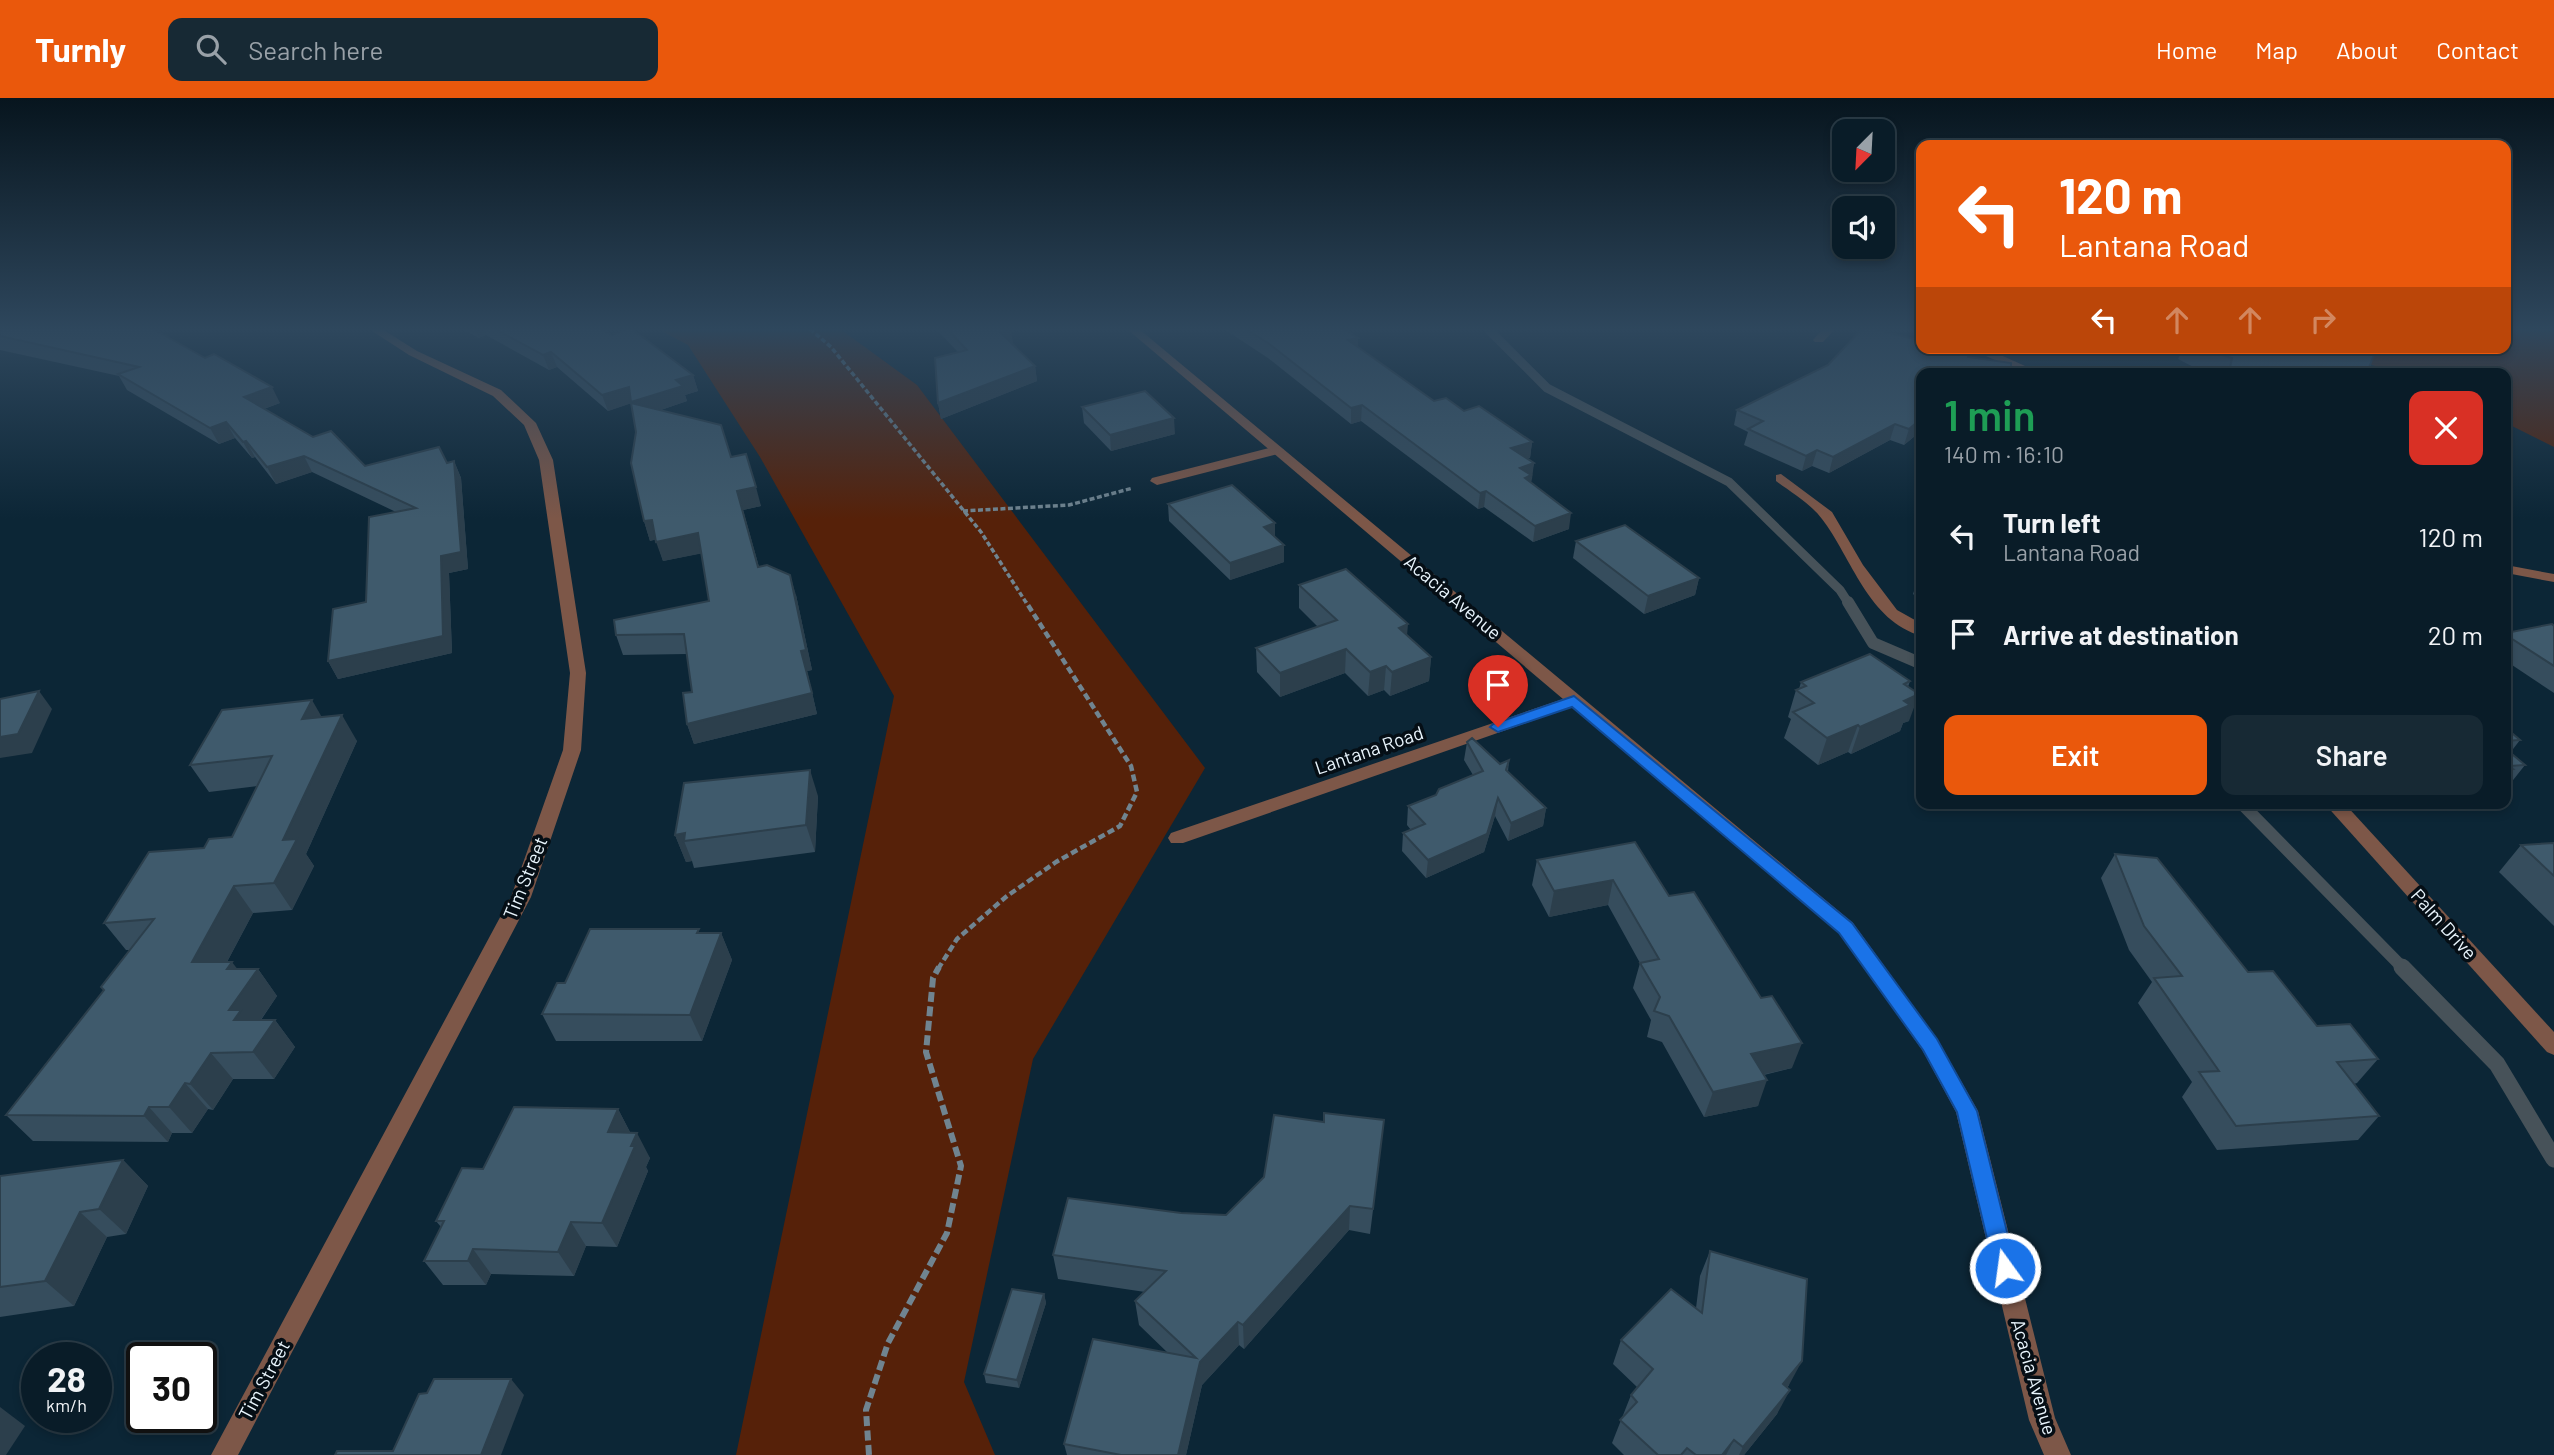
<!DOCTYPE html>
<html lang="en">
<head>
<meta charset="utf-8">
<style>
	body { margin:0; font-family:Barlow,sans-serif; background:#172934; color:#f1f3f6; height:100vh; display:flex; flex-direction:column; font-size:26px; white-space:nowrap }
	* { box-sizing:border-box; margin:0 }
	p { font-size:23px; color:#99a1a8 }
	.icon { flex:none; width:38px; height:38px; fill:none; stroke:currentColor; stroke-width:2; stroke-linecap:round; stroke-linejoin:round }
	.map { position:relative; flex:1; overflow:hidden }
	.panel { position:absolute; left:1916px; top:270px; width:595px; height:441px; display:flex; flex-direction:column; background:#091c28; border-radius:14px; box-shadow:0 4px 10px #0003,0 0 0 2px #293a45 }
	.panel>* { flex:none }
	.banner { position:absolute; left:1916px; top:42px; width:595px; height:214px; border-radius:14px; box-shadow:0 4px 10px #0003,0 0 0 2px #293a45; background:#ea580c; color:#fff; overflow:hidden }
	.needle { width:46px; rotate:204deg }
	.tools { position:absolute; left:1832px; top:21px; display:grid; gap:14px }
	.tools a { display:grid; place-items:center; width:63px; height:63px; border-radius:14px; background:#091c28; box-shadow:0 4px 10px #0003,0 0 0 2px #293a45; font-size:35px }
	.speed { position:absolute; left:21px; top:1244px; display:flex; gap:14px; font-size:35px; font-weight:700; text-align:center }
	.speed>* { display:grid; place-content:center; width:91px; height:91px; border-radius:50%; background:#091c28; box-shadow:0 4px 10px #0003,0 0 0 2px #293a45; line-height:1 }
	.speed small { font-size:18px; font-weight:400 }
	.speed .limit { border:4px solid #111; border-radius:10px; background:#fff; color:#111 }
	.pin { position:absolute; display:grid; place-items:center; width:60px; height:60px; color:#fff; margin:-72px -30px; border-radius:50% 50% 50% 0; rotate:-45deg; box-shadow:0 0 7px #0007 }
	.pin .icon { rotate:45deg }
	.me { position:absolute; width:77px; margin:-38px; rotate:346deg; stroke-linejoin:round; filter:drop-shadow(0 0 5px #0008) }
	.turn { display:flex; align-items:center; gap:24px; height:147px; padding:0 28px; font-size:32px }
	.turn .icon { width:91px; height:91px; stroke-width:2.5 }
	.turn b { display:block; font-size:49px; line-height:60px }
	.lanes { display:flex; align-items:center; height:66px; padding:0 28px; background:#0003; justify-content:center; gap:35px; direction:ltr }
	.lanes .off { opacity:.35 }
	.round { display:grid; place-items:center; flex:none; width:74px; height:74px; border-radius:14px; background:#172934 }
	.overview { display:flex; align-items:center; justify-content:space-between; height:119px; padding:0 28px }
	h1 { font-size:42px; font-weight:600; line-height:52px; color:#1e9e55 }
	.primary-button { display:flex; gap:14px; margin-top:auto; padding:14px 28px }
	.primary-button a { flex:1; height:80px; border-radius:14px; background:#ea580c; color:#fff; font-size:28px; font-weight:600; line-height:80px; text-align:center }
	.primary-button a+a { background:#172934; color:#f1f3f6 }
	ul { padding:0; list-style:none }
	li { display:flex; align-items:center; gap:21px; height:98px; padding:0 28px }
	li div { flex:1 }
	li b { display:block; font-size:26px }
	li em { font-style:normal }
	header { display:flex; align-items:center; gap:42px; box-sizing:border-box; height:98px; padding:0 35px; background:#ea580c; color:#fff }
	header strong { font-size:33px }
	nav { display:flex; gap:38px; margin-inline-start:auto; font-size:24px }
	.search { width:490px; height:63px; background:#172934; display:flex; align-items:center; gap:18px; box-sizing:border-box; padding:0 24px; border-radius:14px; color:#99a1a8; font-size:26px }
	.map>svg:first-child { display:block }
</style>
</head>
<body>
<header>
<strong>Turnly</strong>
<div class="search"><svg class="icon" aria-label="search" viewBox="0 0 24 24"><circle cx="10" cy="10" r="6"/><path d="M15 15l6 6"/></svg>Search here</div>
<nav><a>Home</a><a>Map</a><a>About</a><a>Contact</a></nav>
</header>
<div class="map">
<svg width="2554" height="1357" viewBox="0 0 2554 1357">
	<rect width="100%" height="100%" fill="#0c2636"/>
	<g fill="#562109">
		<polygon points="658,231 840,231 917,287 1205,670 1033,961 964,1284 995,1357 736,1357 894,598 760,359 688,247"/>
		<polygon points="2506,231 2554,231 2554,349 2506,325 2506,275 2401,275 2310,250 2506,250"/>
	</g>
	<g fill="none" stroke-linecap="round" stroke-linejoin="round">
		<polyline stroke="#475259" stroke-width="9" points="1488,231 1547,290 1729,384 1840,492 1849,506"/>
		<g stroke="#475259" stroke-width="12">
			<polyline points="1848,504 1873,545 1922,566"/>
			<polyline points="2241,705 2404,871"/>
		</g>
		<polyline stroke="#475259" stroke-width="17" points="2402,869 2497,966 2554,1061"/>
		<g stroke="#708490" stroke-width="3.5" stroke-dasharray="5 2.5" stroke-linecap="butt">
			<polyline points="810,231 831,249 981,434 1027,506"/>
			<polyline points="963,413 1069,407 1133,390"/>
		</g>
		<polyline stroke="#708490" stroke-width="4.5" stroke-dasharray="7 3.5" stroke-linecap="butt" points="938,871 957,841 1007,798 1056,764 1120,728 1137,694 1131,668 1026,504"/>
		<polyline stroke="#708490" stroke-width="6" stroke-dasharray="10 4.5" stroke-linecap="butt" points="869,1357 866,1312 888,1245 947,1135 961,1068 926,954 933,880 939,869"/>
		<g fill="#7d5748" fill-rule="evenodd">
			<polygon points="1823,231 1835,231 1823,244 1815,244 1813,242"/>
			<polygon points="1968,250 1985,250 2041,275 2024,275"/>
			<polygon points="1277,348 1284,352 1282,355 1157,387 1150,383 1152,380"/>
			<path d="M 1781,376 L 1832,414 L 1863,467 L 1897,512 L 1922,526 L 1922,538 C 1868,523 1852,460 1822,421 C 1811,406 1791,394 1776,383 L 1776,377 Z"/>
			<polygon points="2506,467 2554,476 2554,484 2506,475"/>
		</g>
		<g fill="#7d5748" fill-rule="evenodd">
			<polygon points="1127,231 1139,231 1853,825 1937,941 1978,1013 2055,1320 2071,1357 2044,1357 2029,1322 1956,1014 1923,953 1839,835 1572,609 1183,745 1171,745 1168,740 1171,735 1563,601"/>
			<polygon points="2324,705 2344,705 2554,934 2554,957 2547,954"/>
		</g>
		<polygon fill="#7d5748" fill-rule="evenodd" points="369,231 382,231 417,253 501,292 536,325 553,362 586,575 581,652 531,799 238,1357 211,1357 511,799 563,652 570,575 539,362 524,327 493,298 409,257"/>
	</g>
	<g fill="#364d5d">
		<polygon points="0,231 157,233 280,305 264,311 365,368 447,365 454,363 461,380 468,471 449,475 452,555 338,581 328,563 366,504 396,414 312,374 276,386 255,359 252,360 235,340 219,346 127,292 119,278 0,252"/>
		<polygon points="462,231 600,231 693,277 698,293 685,297 687,303 661,312 731,359 761,408 743,412 759,469 796,497 812,572 807,573 817,616 694,646 687,626 692,594 687,556 623,557 616,537 709,503 702,455 663,463 656,441 650,443 644,423 636,334 631,305 608,313 557,269 549,272 486,237 479,240"/>
		<polygon points="936,231 1010,231 1013,246 1035,268 1037,283 941,321 938,305 958,254"/>
		<polygon points="1224,231 1344,231 1358,249 1434,303 1464,313 1532,344 1530,360 1527,360 1534,365 1530,384 1569,431 1533,444 1484,409 1478,411 1361,323 1351,326 1268,260"/>
		<polygon points="2183,250 2372,250 2367,275 2205,275 2178,261"/>
		<polygon points="1922,275 1922,332 1904,347 1890,342 1829,375 1812,368 1802,373 1744,347 1748,334 1734,327 1737,312"/>
		<polygon points="1082,309 1175,336 1111,353 1084,325"/>
		<polygon points="1168,406 1275,425 1275,439 1284,464 1230,482 1169,423"/>
		<polygon points="1576,443 1699,480 1695,497 1644,516 1573,460"/>
		<polygon points="1922,481 1922,504 1913,496 1918,482"/>
		<polygon points="1299,487 1407,537 1431,559 1429,583 1390,598 1384,592 1368,598 1345,575 1280,599 1257,574 1256,550 1318,529 1299,510"/>
		<polygon points="2554,528 2554,595 2506,563 2506,535"/>
		<polygon points="1910,583 1908,589 1909,623 1903,625 1900,633 1851,656 1848,654 1818,667 1784,640 1791,621 1788,619 1796,592 1799,591 1801,584"/>
		<polygon points="322,619 357,643 306,756 314,768 292,812 253,815 227,864 238,871 258,871 277,898 261,922 275,922 295,949 274,981 233,981 213,1012 208,1011 192,1035 172,1035 168,1044 33,1043 6,1017 104,892 130,852 126,852 104,825 204,750 232,739 257,688 209,694 190,667"/>
		<polygon points="2506,630 2520,642 2510,655 2525,667 2506,691"/>
		<polygon points="1467,644 1500,666 1509,662 1508,674 1546,710 1543,728 1508,743 1495,718 1484,754 1426,780 1402,753 1403,735 1411,732 1407,727 1408,708 1436,697 1473,677 1464,662"/>
		<polygon points="818,698 815,754 694,770 692,763 686,764 675,737"/>
		<polygon points="1635,744 1669,798 1792,970 1764,977 1758,1008 1704,1019 1662,944 1647,939 1651,922 1633,890 1640,865 1608,807 1549,819 1532,787 1537,762"/>
		<polygon points="2554,745 2554,828 2499,774 2521,747"/>
		<polygon points="2115,756 2248,874 2317,928 2378,961 2357,985 2354,986 2379,1018 2358,1042 2217,1052 2182,999 2192,984 2138,905 2152,884 2129,852 2101,780"/>
		<polygon points="700,835 721,835 732,862 702,943 556,943 542,916 565,885"/>
		<polygon points="618,1011 630,1034 650,1060 646,1069 648,1073 617,1149 586,1148 574,1178 491,1176 486,1187 443,1187 424,1163 441,1129 436,1123 483,1071"/>
		<polygon points="1381,1048 1370,1136 1349,1132 1244,1251 1239,1247 1202,1287 1186,1357 1067,1357 1064,1346 1168,1255 1139,1227 1135,1203 1145,1194 1058,1181 1053,1157 1181,1115 1226,1117"/>
		<polygon points="123,1062 148,1088 126,1136 107,1139 74,1208 0,1219 0,1078"/>
		<polygon points="1710,1153 1789,1287 1787,1290 1777,1316 1744,1357 1624,1357 1612,1345 1631,1297 1637,1289 1613,1266 1621,1242 1696,1210 1700,1178"/>
		<polygon points="1044,1196 1046,1205 1019,1290 986,1285 984,1276"/>
	</g>
	<g fill="#2c3f4c">
		<polygon points="475,231 483,231 486,237 479,240"/>
		<polygon points="1011,232 1013,246 1000,234"/>
		<polygon points="1358,240 1358,255 1348,242"/>
		<polygon points="551,254 557,269 549,272 543,257"/>
		<polygon points="1035,268 1037,283 941,321 938,305"/>
		<polygon points="693,277 698,293 685,297 687,303 637,320 632,305 608,313 602,297 629,289 676,282"/>
		<polygon points="272,289 280,305 252,315 244,299"/>
		<polygon points="1362,307 1361,323 1351,326 1351,310"/>
		<polygon points="1174,320 1175,336 1111,353 1110,337"/>
		<polygon points="1922,320 1922,332 1904,347 1909,331"/>
		<polygon points="226,324 235,340 219,346 210,330"/>
		<polygon points="1895,326 1890,342 1829,375 1833,359"/>
		<polygon points="246,343 255,359 252,360 243,344"/>
		<polygon points="1532,344 1530,360 1509,366 1511,350"/>
		<polygon points="1817,352 1812,368 1802,373 1806,358"/>
		<polygon points="304,358 312,374 276,386 267,369"/>
		<polygon points="454,363 461,380 468,471 449,475 452,555 338,581 328,563 441,458"/>
		<polygon points="1534,365 1532,381 1529,393 1520,370"/>
		<polygon points="756,389 761,408 743,412 737,393"/>
		<polygon points="1486,393 1484,409 1478,411 1480,395"/>
		<polygon points="1571,415 1569,431 1533,444 1535,428"/>
		<polygon points="652,422 658,441 650,443 644,423"/>
		<polygon points="1275,425 1275,442 1264,429"/>
		<polygon points="698,435 704,455 663,463 656,444"/>
		<polygon points="1284,447 1284,464 1230,482 1230,465"/>
		<polygon points="790,477 796,497 812,572 807,573 817,616 694,646 687,626"/>
		<polygon points="1699,480 1695,497 1644,516 1648,498"/>
		<polygon points="1408,526 1406,550 1399,530"/>
		<polygon points="1346,551 1345,575 1280,599 1280,575"/>
		<polygon points="1431,559 1429,583 1390,598 1392,574"/>
		<polygon points="1386,568 1384,592 1368,598 1370,574"/>
		<polygon points="39,593 52,611 32,655 0,660 0,639"/>
		<polygon points="1919,596 1909,623 1903,625 1900,633 1851,656 1860,629 1904,603"/>
		<polygon points="312,602 327,628 302,621"/>
		<polygon points="342,617 357,643 306,756 314,768 292,812 274,785 283,742"/>
		<polygon points="1858,627 1848,654 1818,667 1827,640"/>
		<polygon points="810,672 818,698 815,754 806,727"/>
		<polygon points="1498,700 1495,718 1484,754 1426,780 1428,762"/>
		<polygon points="1546,710 1543,728 1508,743 1511,725"/>
		<polygon points="685,735 684,743 692,763 686,764 675,737"/>
		<polygon points="1613,782 1608,807 1549,819 1554,793"/>
		<polygon points="234,788 253,815 213,890 192,864"/>
		<polygon points="721,835 732,862 702,943 690,917"/>
		<polygon points="232,864 248,885 258,871 277,898 255,930 234,922 229,912 227,871"/>
		<polygon points="275,922 295,949 274,981 253,954"/>
		<polygon points="1802,945 1792,970 1742,981 1751,956"/>
		<polygon points="211,955 233,981 213,1012 190,986"/>
		<polygon points="1767,982 1758,1008 1704,1019 1713,994"/>
		<polygon points="185,985 208,1011 192,1035 169,1009"/>
		<polygon points="149,1009 172,1035 168,1044 144,1018"/>
		<polygon points="618,1011 631,1036 608,1034"/>
		<polygon points="637,1035 650,1060 646,1069 648,1073 617,1149 602,1125"/>
		<polygon points="123,1062 148,1088 126,1136 99,1111"/>
		<polygon points="1350,1108 1349,1132 1244,1251 1243,1227"/>
		<polygon points="80,1114 107,1139 74,1208 45,1183"/>
		<polygon points="571,1124 586,1148 574,1178 558,1154"/>
		<polygon points="473,1151 491,1176 486,1187 468,1163"/>
		<polygon points="1044,1196 1046,1205 1019,1290 1017,1282"/>
		<polygon points="1238,1224 1239,1247 1202,1287 1186,1357 1178,1357 1200,1264"/>
		<polygon points="1802,1263 1789,1287 1770,1310 1783,1286"/>
		<polygon points="511,1281 524,1297 501,1357 481,1357"/>
		<polygon points="1790,1292 1777,1316 1744,1357 1739,1357 1743,1349"/>
		<polygon points="0,1309 25,1328 6,1357 0,1357"/>
		<polygon points="1734,1342 1726,1357 1722,1357"/>
	</g>
	<g fill="#3f5a6c" stroke="#2c3f4c" stroke-width="2">
		<polygon points="0,231 153,231 205,260 214,256 272,289 244,299 313,339 331,333 365,368 439,349 447,365 454,363 461,454 441,458 443,538 328,563 333,511 366,504 369,419 416,410 304,358 267,369 246,343 243,344 226,324 210,330 118,276 139,269 0,238"/>
		<polygon points="495,231 600,231 612,237 628,231 632,231 693,277 676,282 683,288 631,304 629,289 602,297 551,254 543,257"/>
		<polygon points="947,231 1010,231 1011,232 1000,234 1035,268 938,305 935,260 967,252"/>
		<polygon points="1246,231 1344,231 1358,240 1348,242 1434,303 1446,300 1464,313 1479,308 1532,344 1511,350 1534,365 1520,370 1531,377 1525,380 1571,415 1535,428 1486,393 1480,395 1362,307 1351,310 1268,245"/>
		<polygon points="1862,231 1874,231 1922,243 1922,250 1950,250 1968,255 1968,259 2011,265 2011,275 1922,275 1922,320 1909,331 1895,326 1833,359 1817,352 1806,358 1748,331 1763,323 1737,312 1828,267"/>
		<polygon points="2212,250 2372,250 2376,251 2367,275 2229,275 2232,260 2218,256 2219,253"/>
		<polygon points="1145,293 1174,320 1110,337 1082,309"/>
		<polygon points="631,305 721,327 731,359 746,356 756,389 737,393 758,469 767,467 790,477 806,552 801,553 812,595 687,626 683,595 692,594 684,536 616,537 614,522 709,503 698,435 656,444 652,422 644,423 631,365 636,334"/>
		<polygon points="1232,387 1275,425 1264,429 1284,447 1230,465 1168,406"/>
		<polygon points="1625,427 1699,480 1648,498 1576,443"/>
		<polygon points="1346,471 1408,526 1399,530 1431,559 1392,574 1386,568 1370,574 1346,551 1280,575 1256,550 1337,522 1299,487"/>
		<polygon points="2552,526 2554,528 2554,568 2506,537 2506,535"/>
		<polygon points="1870,556 1910,583 1904,586 1919,596 1904,603 1910,607 1860,629 1858,627 1827,640 1793,614 1814,605 1796,592 1806,588 1801,584"/>
		<polygon points="39,593 18,636 0,639 0,601"/>
		<polygon points="312,602 302,621 342,617 283,742 297,741 274,785 234,788 192,864 232,864 227,871 258,871 229,912 241,912 234,922 275,922 253,954 211,955 190,986 185,985 169,1009 149,1009 144,1018 6,1017 104,892 101,889 154,821 104,825 149,754 204,750 209,741 232,739 272,658 190,667 222,612"/>
		<polygon points="2506,630 2520,642 2506,643"/>
		<polygon points="1472,640 1500,666 1509,662 1506,672 1546,710 1511,725 1498,700 1487,736 1428,762 1403,735 1425,726 1408,708 1436,697 1439,691 1483,673 1467,644"/>
		<polygon points="2506,651 2525,667 2509,668 2513,671 2506,672"/>
		<polygon points="810,672 806,727 684,743 685,735 675,737 684,685"/>
		<polygon points="1635,744 1669,798 1694,794 1761,900 1772,898 1802,945 1751,956 1767,982 1713,994 1669,918 1654,913 1660,899 1640,865 1659,861 1613,782 1554,793 1537,762"/>
		<polygon points="2554,745 2554,778 2521,747"/>
		<polygon points="2115,756 2157,760 2248,874 2273,873 2317,928 2350,926 2378,961 2337,964 2379,1018 2236,1028 2199,974 2219,973 2154,880 2182,878 2144,828"/>
		<polygon points="590,831 699,831 697,835 721,835 690,917 542,916 557,885 565,885"/>
		<polygon points="514,1009 618,1011 608,1034 637,1035 631,1048 635,1048 602,1125 571,1124 558,1154 473,1151 468,1163 424,1163 444,1123 436,1123 462,1070 483,1071"/>
		<polygon points="1324,1015 1384,1022 1373,1111 1350,1108 1243,1227 1238,1224 1200,1264 1178,1357 1121,1357 1064,1346 1093,1241 1196,1260 1135,1203 1166,1173 1053,1157 1068,1100 1181,1115 1226,1117 1264,1079 1274,1017 1324,1024"/>
		<polygon points="123,1062 99,1111 80,1114 45,1183 0,1189 0,1078"/>
		<polygon points="1710,1153 1807,1181 1802,1263 1783,1286 1790,1292 1743,1349 1734,1342 1722,1357 1696,1357 1687,1350 1681,1357 1658,1357 1620,1322 1637,1304 1631,1297 1653,1271 1621,1242 1671,1191 1702,1215"/>
		<polygon points="1012,1191 1044,1196 1017,1282 984,1276"/>
		<polygon points="434,1281 511,1281 481,1357 335,1357 337,1353 393,1353 419,1296 427,1295"/>
	</g>
	<linearGradient id="sky" x2="0" y2="1"><stop stop-color="#07151e"/><stop offset="0.55" stop-color="#2e475d"/><stop offset="1" stop-color="#2e475d" stop-opacity="0"/></linearGradient>
	<rect width="2554" height="421" fill="url(#sky)"/>
	<polygon fill="#1a73e8" stroke="#114b97" stroke-width="2" points="1574,598 1852,825 1937,941 1977,1013 2016,1170 2012,1177 2005,1180 1997,1177 1994,1170 1957,1014 1923,952 1839,835 1572,609 1498,634 1490,629 1493,626"/>
	<g text-anchor="middle" stroke-width="7" stroke-linejoin="round" paint-order="stroke">
		<g font-size="19" fill="#e9f5fd" stroke="#050e15">
			<text transform="translate(1453 499) rotate(40)" y="7">Acacia Avenue</text>
			<text transform="translate(1369 652) rotate(-19)" y="7">Lantana Road</text>
			<text transform="translate(525 780) rotate(-68)" y="7">Tim Street</text>
			<text transform="translate(2444 826) rotate(48)" y="7">Palm Drive</text>
			<text transform="translate(2034 1279) rotate(74)" y="7">Acacia Avenue</text>
			<text transform="translate(264 1282) rotate(-62)" y="7">Tim Street</text>
		</g>
	</g>
</svg>
<div class="tools">
<a><svg class="needle" viewBox="-14 -14 28 28"><path d="M0-13l5 13h-10z" fill="#e53935"/><path d="M0 13l5-13h-10z" fill="#99a1a8"/></svg></a>
<a><svg class="icon" aria-label="sound" viewBox="0 0 24 24"><path d="M4 9h4l5-4v14l-5-4H4zM17 9q2 3 0 6"/></svg></a>
</div>
<div class="speed"><div>28<small>km/h</small></div><div class="limit">30</div></div>
<div class="pin" style="left:1498px;top:629px;background:#d93025"><svg class="icon" aria-label="arrive" viewBox="0 0 24 24"><path d="M6 21V4h12l-3 4 3 4H6"/></svg></div>
<svg class="me" style="left:2005px;top:1170px" viewBox="-20 -20 40 40"><circle r="17" fill="#1a73e8" stroke="#fff" stroke-width="3"/><path d="M0-11L8 9 0 5-8 9z" fill="#fff"/></svg>
<div class="banner">
<div class="turn"><svg class="icon" aria-label="left" viewBox="0 0 24 24"><path d="M17 20v-9H6M10 6l-5 5 5 5"/></svg><div><b>120 m</b>Lantana Road</div></div>
<div class="lanes"><svg class="icon" aria-label="left" viewBox="0 0 24 24"><path d="M17 20v-9H6M10 6l-5 5 5 5"/></svg><svg class="icon off" aria-label="ahead" viewBox="0 0 24 24"><path d="M12 20V5M6 11l6-6 6 6"/></svg><svg class="icon off" aria-label="ahead" viewBox="0 0 24 24"><path d="M12 20V5M6 11l6-6 6 6"/></svg><svg class="icon off" aria-label="right" viewBox="0 0 24 24"><path d="M7 20v-9h11M14 6l5 5-5 5"/></svg></div>
</div>
<section class="panel">
<div class="overview"><div><h1>1 min</h1><p>140 m · 16:10</p></div><a class="round" style="background:#d93025;color:#fff"><svg class="icon" aria-label="close" viewBox="0 0 24 24"><path d="M6 6l12 12M18 6L6 18"/></svg></a></div>
<ul>
<li><svg class="icon" aria-label="left" viewBox="0 0 24 24"><path d="M17 20v-9H6M10 6l-5 5 5 5"/></svg><div><b>Turn left</b><p>Lantana Road</p></div><em>120 m</em></li>
<li><svg class="icon" aria-label="arrive" viewBox="0 0 24 24"><path d="M6 21V4h12l-3 4 3 4H6"/></svg><div><b>Arrive at destination</b></div><em>20 m</em></li>
</ul>
<div class="primary-button"><a>Exit</a><a>Share</a></div>
</section>
</div>
</body>
</html>
